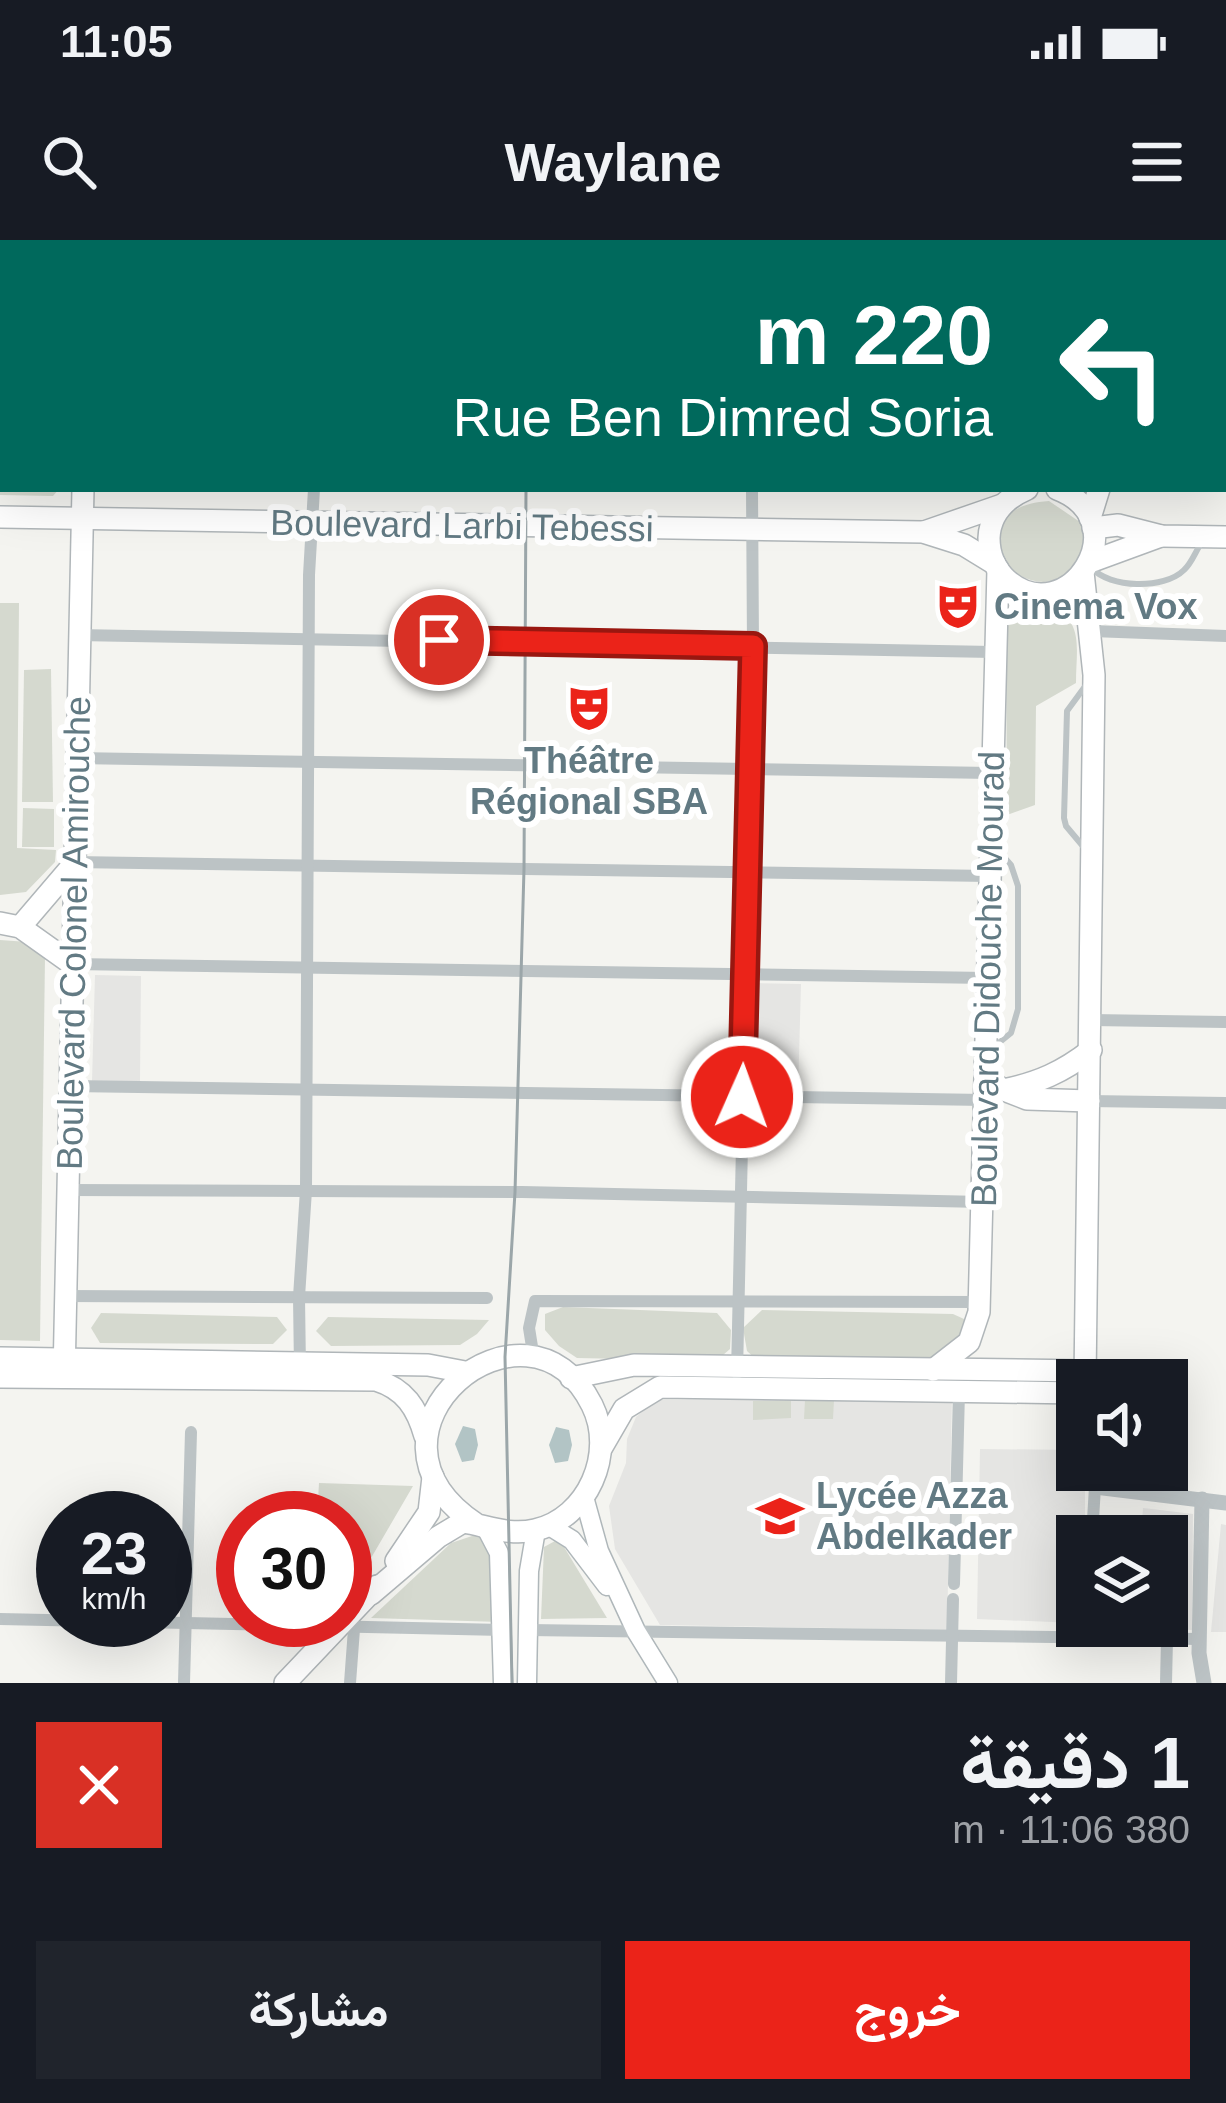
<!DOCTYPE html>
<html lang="ar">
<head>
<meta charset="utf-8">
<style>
	body { margin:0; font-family:Helvetica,Vazirmatn,sans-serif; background:#20242c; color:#f1f3f6; direction:rtl; height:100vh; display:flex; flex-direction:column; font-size:45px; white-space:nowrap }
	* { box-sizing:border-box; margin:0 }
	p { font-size:39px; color:#9ea1a6 }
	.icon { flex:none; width:66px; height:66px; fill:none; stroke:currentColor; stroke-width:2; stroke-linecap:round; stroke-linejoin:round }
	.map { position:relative; height:1443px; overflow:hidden; direction:ltr }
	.sheet { display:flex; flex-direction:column; background:#171b24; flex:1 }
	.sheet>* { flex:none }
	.top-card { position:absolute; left:0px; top:0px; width:1227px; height:252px; box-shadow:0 12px 48px #0002; direction:rtl; background:#00695c; color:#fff; overflow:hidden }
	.buttons { position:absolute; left:1056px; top:1119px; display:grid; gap:24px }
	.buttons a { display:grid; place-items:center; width:132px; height:132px; border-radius:0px; background:#171b24; box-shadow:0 12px 48px #0002; font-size:60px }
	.speed { position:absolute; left:36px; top:1251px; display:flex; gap:24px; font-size:60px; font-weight:700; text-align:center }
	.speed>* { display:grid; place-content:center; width:156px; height:156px; border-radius:50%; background:#171b24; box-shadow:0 12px 48px #0002; line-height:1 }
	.speed small { font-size:30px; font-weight:400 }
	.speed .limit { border:18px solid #d22; background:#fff; color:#111 }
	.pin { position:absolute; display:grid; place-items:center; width:102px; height:102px; color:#fff; margin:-51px; border:6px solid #fff; border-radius:50%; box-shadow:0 3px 12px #0007 }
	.me { position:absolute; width:132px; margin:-66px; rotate:2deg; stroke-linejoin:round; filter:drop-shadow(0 0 9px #0008) }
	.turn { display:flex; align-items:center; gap:42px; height:252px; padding:0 36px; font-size:54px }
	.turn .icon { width:156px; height:156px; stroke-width:2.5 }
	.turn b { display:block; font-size:84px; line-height:102px }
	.round { display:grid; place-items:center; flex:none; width:126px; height:126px; border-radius:0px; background:#20242c }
	.summary { display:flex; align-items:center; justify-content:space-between; height:204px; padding:0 36px }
	h1 { font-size:72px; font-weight:700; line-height:90px }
	.primary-button { display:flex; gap:24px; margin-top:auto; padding:24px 36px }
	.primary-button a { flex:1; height:138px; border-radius:0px; background:#eb2319; color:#fff; font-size:48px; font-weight:700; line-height:138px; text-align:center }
	.primary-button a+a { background:#20242c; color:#f1f3f6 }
	.status { display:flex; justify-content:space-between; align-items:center; height:84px; padding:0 60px; background:#171b24; direction:ltr }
	.status svg { height:33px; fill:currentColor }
	header { display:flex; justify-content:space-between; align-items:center; height:156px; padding:0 36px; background:#171b24; font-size:54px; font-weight:700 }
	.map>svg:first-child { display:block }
</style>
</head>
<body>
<div class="status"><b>11:05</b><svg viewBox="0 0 49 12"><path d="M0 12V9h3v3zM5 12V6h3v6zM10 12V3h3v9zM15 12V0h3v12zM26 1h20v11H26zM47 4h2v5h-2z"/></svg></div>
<header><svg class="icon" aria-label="menu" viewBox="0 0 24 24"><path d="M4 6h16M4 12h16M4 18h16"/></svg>Waylane<svg class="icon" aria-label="search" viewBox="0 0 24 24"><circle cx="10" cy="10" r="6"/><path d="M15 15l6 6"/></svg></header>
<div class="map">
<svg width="1226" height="1443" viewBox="0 0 1226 1443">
	<rect width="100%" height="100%" fill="#f4f4f0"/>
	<g fill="#e5e5e3">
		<polygon points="781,0 1089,0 1089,3"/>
		<polygon points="95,735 141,736 140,841 92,841"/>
		<polygon points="750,743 801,744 798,854 746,853"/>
		<polygon points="952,1158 947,1390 660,1385 615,1309 609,1266 626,1223 627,1199 636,1177 656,1160"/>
		<polygon points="980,1209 1077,1210 1077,1230 1085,1230 1085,1296 1077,1296 1077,1383 977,1379"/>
		<polygon points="1143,1268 1193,1274 1192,1390 1111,1386 1167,1386 1167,1296 1141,1296"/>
		<polygon points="1221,1284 1226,1285 1226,1392 1211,1392"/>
	</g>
	<g fill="#d5d9cf">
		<polygon points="0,0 62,0 3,3 3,249 59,249 53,256 0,255"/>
		<path d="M 1049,261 L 1080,282 L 1088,308 C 1064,341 1048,353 1010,330 C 987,289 1003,264 1049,261 Z"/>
		<polygon points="0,363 19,363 17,608 56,610 55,622 26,652 0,655"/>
		<path d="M 1048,364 C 1085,381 1076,407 1076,443 L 1036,466 L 1035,565 L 1007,575 L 1006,391 C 1014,370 1027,366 1048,364 Z"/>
		<polygon points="51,429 53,562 22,562 24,430"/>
		<polygon points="23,568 54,569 54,607 22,607"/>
		<polygon points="0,700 28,702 45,717 40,1101 0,1100"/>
		<polygon points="563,1067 717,1073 731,1090 730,1109 716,1121 577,1118 559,1106 545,1090 545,1074"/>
		<polygon points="762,1070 953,1074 964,1079 965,1089 956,1105 931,1121 760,1123 747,1111 743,1088"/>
		<polygon points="101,1073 277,1077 287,1090 273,1104 100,1103 91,1088"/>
		<polygon points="328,1077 489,1080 477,1094 460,1105 331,1106 316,1091"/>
		<polygon points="805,1160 834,1160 833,1179 804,1179"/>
		<polygon points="753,1161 791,1161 791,1178 753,1180"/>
		<polygon points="319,1243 413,1246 360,1337 345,1337 345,1278 317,1278"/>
		<polygon points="478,1294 489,1298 500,1382 371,1378 451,1303"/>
		<polygon points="555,1301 564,1307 607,1378 541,1379 544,1307"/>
	</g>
	<g fill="#b2c4c5">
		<polygon points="463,1186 475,1189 478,1205 474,1220 462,1222 455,1204"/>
		<polygon points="556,1187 569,1190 572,1205 568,1221 555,1223 549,1205"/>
	</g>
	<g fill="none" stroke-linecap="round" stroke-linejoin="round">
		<defs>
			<g id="secondary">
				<polyline points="584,1257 599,1311 636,1391 668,1443"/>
				<polyline points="548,1285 572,1300 607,1346"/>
				<polyline points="486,1288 499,1313 503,1443"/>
				<polyline points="527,1443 529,1331 536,1290"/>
			</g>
			<g id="primary">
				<polyline points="84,3 84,0"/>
				<polyline points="1103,3 1103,0"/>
				<polyline points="1120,3 1120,0"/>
				<path d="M 1027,249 C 1006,258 990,274 989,298 C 989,314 995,329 1007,340 C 1068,393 1140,281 1057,249"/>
				<polyline points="0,277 923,292 964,305 995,324"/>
				<polyline points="1090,278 1099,249"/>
				<polyline points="1093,288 1118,285 1161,296 1226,297"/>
				<polyline points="924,292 1002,265"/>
				<polyline points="1090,322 1161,296"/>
				<polyline points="1083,332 1094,435 1085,1140"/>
				<polyline points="0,683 20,687 72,724"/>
				<polyline points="20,687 73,625"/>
				<path d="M 985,837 L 1003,850 C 1038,843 1063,832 1091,810"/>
				<polyline points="1004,850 1027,859 1089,861"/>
				<polyline points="0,1118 428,1125 465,1132"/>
				<polyline points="933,1130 969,1102 979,1072 998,329"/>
				<path d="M 0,1137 L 376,1140 C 405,1149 417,1168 425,1196"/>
				<polyline points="64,1137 83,249"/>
				<polyline points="571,1138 634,1125 1085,1131"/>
				<polyline points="602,1207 624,1169 660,1147 1077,1153"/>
				<polyline points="396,1321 429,1272 433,1237"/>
				<path d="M 371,1354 L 438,1297 L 463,1282 C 488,1286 509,1296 535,1290 C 588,1278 616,1213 592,1165 C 527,1035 337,1192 476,1284"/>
				<polyline points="285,1443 377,1346"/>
			</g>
		</defs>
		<use href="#secondary" stroke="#afb7ba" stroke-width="21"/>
		<use href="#primary" stroke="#b0b6b9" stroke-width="24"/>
		<g stroke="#bcc3c5" stroke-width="6">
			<polyline points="926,3 926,0"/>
			<path d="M 1092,328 C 1109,348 1164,350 1184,330 C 1191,324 1195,313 1200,305"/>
			<polyline points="1087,611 1066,586 1064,578 1067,471 1089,441"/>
			<polyline points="990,810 1011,793 1018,769 1018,646 1011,625 996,608"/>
		</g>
		<g stroke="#bcc3c5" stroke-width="12">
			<polyline points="625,0 625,3"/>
			<polyline points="317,3 317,0"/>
			<polyline points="755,3 755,0"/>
			<polyline points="1158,3 1158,0"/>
			<polyline points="1224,65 1226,65"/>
			<polyline points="1224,164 1226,163"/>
			<polyline points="1092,391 1226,396"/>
			<polyline points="77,395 993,412"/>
			<polyline points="75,518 991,533"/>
			<polyline points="73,622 989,636"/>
			<polyline points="72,724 987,738"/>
			<polyline points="1091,780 1226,782"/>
			<polyline points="71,846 985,860"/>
			<polyline points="1089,861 1226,863"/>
			<polyline points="70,950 522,952 983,962"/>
			<polyline points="66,1056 487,1058"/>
			<polyline points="534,1119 529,1088 535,1061 980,1062"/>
			<polyline points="300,1129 299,1057 306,950 309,335 314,249"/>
			<polyline points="737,1133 753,406 752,249"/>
			<polyline points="1092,1296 1095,1247"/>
			<polyline points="954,1344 959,1152"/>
			<polyline points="0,1379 503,1390"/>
			<polyline points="528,1390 1199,1399"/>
			<polyline points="184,1443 191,1192"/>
			<polyline points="350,1443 354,1389"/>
			<polyline points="951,1443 953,1359"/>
			<polyline points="1166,1443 1167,1399"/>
		</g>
		<g stroke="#bcc3c5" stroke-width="15">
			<polyline points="1095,1230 1095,1247 1226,1263"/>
			<polyline points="1202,1259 1199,1413 1204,1443"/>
		</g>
		<use href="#secondary" stroke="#fff" stroke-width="18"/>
		<use href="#primary" stroke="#fff" stroke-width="21"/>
		<g stroke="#9ba6a9" stroke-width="3">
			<polyline points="527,3 527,0"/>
			<polyline points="512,1443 505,1117 515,952 524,629 526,249"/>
		</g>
	</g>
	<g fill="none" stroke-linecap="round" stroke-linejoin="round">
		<defs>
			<polyline id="route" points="439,400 753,406 742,857"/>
		</defs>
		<use href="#route" stroke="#991710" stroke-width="30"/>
		<use href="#route" stroke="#eb2319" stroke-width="21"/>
	</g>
	<defs>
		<symbol id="theatre-bare" viewBox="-9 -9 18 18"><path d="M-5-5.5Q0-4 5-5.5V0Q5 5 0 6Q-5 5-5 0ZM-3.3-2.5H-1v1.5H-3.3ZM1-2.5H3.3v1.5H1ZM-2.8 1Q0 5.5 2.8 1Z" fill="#eb2319" stroke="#fff" stroke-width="2.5" paint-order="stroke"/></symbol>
		<symbol id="university-bare" viewBox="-9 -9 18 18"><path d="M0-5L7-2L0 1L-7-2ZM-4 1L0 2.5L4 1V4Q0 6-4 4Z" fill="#eb2319" stroke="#fff" stroke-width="2.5" paint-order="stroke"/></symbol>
	</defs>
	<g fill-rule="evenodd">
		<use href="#theatre-bare" x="925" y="333" width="66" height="66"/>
		<use href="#theatre-bare" x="556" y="435" width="66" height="66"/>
		<use href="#university-bare" x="747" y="1243" width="66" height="66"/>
	</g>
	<g text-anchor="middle" stroke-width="12" stroke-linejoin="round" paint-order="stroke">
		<g font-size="36" fill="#627a83" stroke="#fff">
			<text transform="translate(462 285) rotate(1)" y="13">Boulevard Larbi Tebessi</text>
			<text transform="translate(73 693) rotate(-89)" y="13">Boulevard Colonel Amirouche</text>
			<text transform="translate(987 739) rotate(-89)" y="13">Boulevard Didouche Mourad</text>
		</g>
		<g font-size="36" font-weight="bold" fill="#627a83" stroke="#fff" text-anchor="start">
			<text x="994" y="379">Cinema Vox</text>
			<text x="589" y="533" text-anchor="middle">Théâtre<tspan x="589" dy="41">Régional SBA</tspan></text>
			<text x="816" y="1268">Lycée Azza<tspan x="816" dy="41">Abdelkader</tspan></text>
		</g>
	</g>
</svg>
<div class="buttons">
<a><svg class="icon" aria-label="sound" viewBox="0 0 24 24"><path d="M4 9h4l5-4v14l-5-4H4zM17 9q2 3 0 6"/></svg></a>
<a><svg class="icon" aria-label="layers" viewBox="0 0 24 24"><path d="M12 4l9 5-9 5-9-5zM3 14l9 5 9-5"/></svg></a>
</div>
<div class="speed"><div>23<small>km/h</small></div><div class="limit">30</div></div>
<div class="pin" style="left:439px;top:400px;background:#d93025"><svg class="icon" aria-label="arrive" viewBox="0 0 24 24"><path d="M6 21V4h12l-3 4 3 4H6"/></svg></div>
<svg class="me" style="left:742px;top:857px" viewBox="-20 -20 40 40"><circle r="17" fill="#eb2319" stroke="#fff" stroke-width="3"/><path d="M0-11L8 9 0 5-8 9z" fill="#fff"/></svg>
<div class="top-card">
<div class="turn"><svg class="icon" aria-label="left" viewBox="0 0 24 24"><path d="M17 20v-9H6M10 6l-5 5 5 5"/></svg><div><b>220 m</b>Rue Ben Dimred Soria</div></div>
</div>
</div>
<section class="sheet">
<div class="summary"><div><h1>1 دقيقة</h1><p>380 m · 11:06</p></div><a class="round" style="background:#d93025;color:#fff"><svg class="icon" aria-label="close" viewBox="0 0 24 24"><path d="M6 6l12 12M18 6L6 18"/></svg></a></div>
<div class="primary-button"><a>خروج</a><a>مشاركة</a></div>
</section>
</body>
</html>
